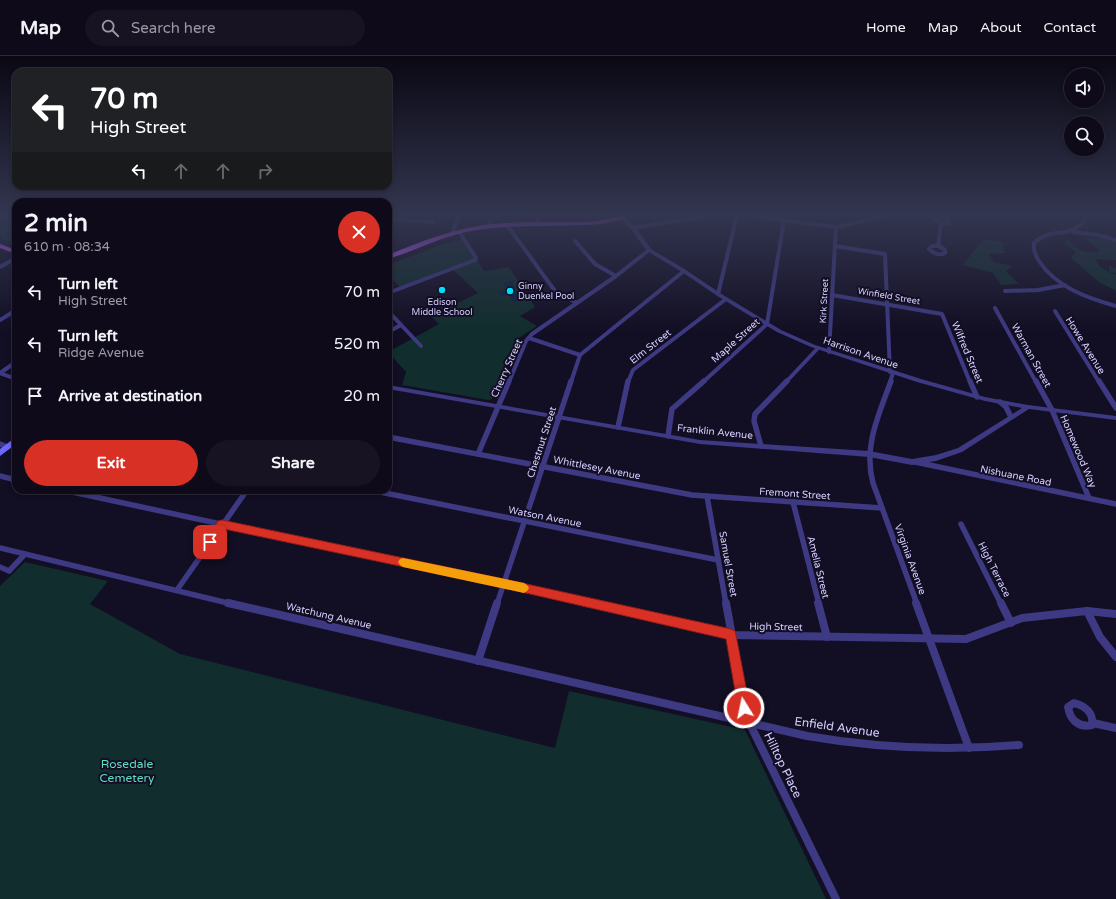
<!DOCTYPE html>
<html lang="en">
<head>
<meta charset="utf-8">
<style>
	body { margin:0; font-family:"Varela Round",sans-serif; background:#171323; color:#f1f3f6; height:100vh; display:flex; flex-direction:column; font-size:15px; white-space:nowrap }
	* { box-sizing:border-box; margin:0 }
	p { font-size:13px; color:#9b9aa2 }
	.icon { flex:none; width:22px; height:22px; fill:none; stroke:currentColor; stroke-width:2; stroke-linecap:round; stroke-linejoin:round }
	.map { position:relative; flex:1; overflow:hidden }
	.panel { position:absolute; left:12px; top:142px; width:380px; height:296px; display:flex; flex-direction:column; background:#0e0a1a; border-radius:12px; box-shadow:0 2px 6px #0003,0 0 0 1px #2e2b39 }
	.panel>* { flex:none }
	.banner { position:absolute; left:12px; top:12px; width:380px; height:122px; border-radius:12px; box-shadow:0 2px 6px #0003,0 0 0 1px #2e2b39; background:#202124; color:#fff; overflow:hidden }
	.buttons { position:absolute; left:1064px; top:12px; display:grid; gap:8px }
	.buttons a { display:grid; place-items:center; width:40px; height:40px; border-radius:50%; background:#0e0a1a; box-shadow:0 2px 6px #0003,0 0 0 1px #2e2b39; font-size:20px }
	.pin { position:absolute; display:grid; place-items:center; width:34px; height:34px; color:#fff; margin:-17px; border-radius:8px; box-shadow:0 2px 6px #0006 }
	.me { position:absolute; width:44px; margin:-22px; rotate:350deg; stroke-linejoin:round; filter:drop-shadow(0 0 3px #0008) }
	.turn { display:flex; align-items:center; gap:14px; height:84px; padding:0 12px; font-size:18px }
	.turn .icon { width:52px; height:52px; stroke-width:2.5 }
	.turn b { display:block; font-size:28px; line-height:34px }
	.lanes { display:flex; align-items:center; height:38px; padding:0 12px; background:#0003; justify-content:center; gap:20px; direction:ltr }
	.lanes .off { opacity:.35 }
	.round { display:grid; place-items:center; flex:none; width:42px; height:42px; border-radius:21px; background:#171323 }
	.head { display:flex; align-items:center; justify-content:space-between; height:68px; padding:0 12px }
	h1 { font-size:24px; font-weight:700; line-height:30px }
	.primary-button { display:flex; gap:8px; margin-top:auto; padding:8px 12px }
	.primary-button a { flex:1; height:46px; border-radius:24px; background:#d93025; color:#fff; font-size:16px; font-weight:700; line-height:46px; text-align:center }
	.primary-button a+a { background:#171323; color:#f1f3f6 }
	ul { padding:0; list-style:none }
	li { display:flex; align-items:center; gap:12px; height:52px; padding:0 12px }
	li div { flex:1 }
	li b { display:block; font-size:15px }
	li em { font-style:normal }
	header { display:flex; align-items:center; gap:24px; box-sizing:border-box; height:56px; padding:0 20px; background:#0e0a1a; border-bottom:1px solid #2e2b39 }
	header strong { font-size:19px }
	nav { display:flex; gap:22px; margin-inline-start:auto; font-size:14px }
	.search { width:280px; height:36px; background:#171323; display:flex; align-items:center; gap:10px; box-sizing:border-box; padding:0 14px; border-radius:22px; color:#9b9aa2; font-size:15px }
	.map>svg:first-child { display:block }
</style>
</head>
<body>
<header>
<strong>Map</strong>
<div class="search"><svg class="icon" aria-label="search" viewBox="0 0 24 24"><circle cx="10" cy="10" r="6"/><path d="M15 15l6 6"/></svg>Search here</div>
<nav><a>Home</a><a>Map</a><a>About</a><a>Contact</a></nav>
</header>
<div class="map">
<svg width="1116" height="843" viewBox="0 0 1116 843">
	<rect width="100%" height="100%" fill="#120e23"/>
	<g fill="#112d2d">
		<polygon points="4,158 16,158 16,188 0,182 0,160"/>
		<path d="M 1084,181 L 1106,183 L 1116,186 L 1116,204 L 1095,203 L 1099,210 L 1109,216 L 1109,210 L 1116,212 L 1116,217 L 1109,216 L 1116,219 L 1116,235 L 1099,226 L 1071,202 L 1076,196 L 1064,188 L 1067,183 C 1079,194 1082,198 1100,195 Z"/>
		<polygon points="463,183 484,215 509,211 535,251 520,260 537,270 519,282 492,343 488,344 402,329 406,316 388,296 439,268 431,260 478,237 452,213 401,232 388,219 388,209 443,188"/>
		<polygon points="983,183 1003,186 1003,194 1007,197 989,198 994,206 1013,210 1006,215 1019,228 1001,229 993,217 963,209"/>
		<polygon points="25,506 108,525 90,548 180,598 555,692 569,635 745,674 826,843 0,843 0,530"/>
	</g>
	<polygon fill="#0c2045" points="511,225 522,244 513,246 509,239 502,240 499,236 506,234 503,227"/>
	<g fill="none" stroke-linecap="round" stroke-linejoin="round">
		<g stroke="#3d3982" stroke-width="4">
			<polyline points="735,158 836,171 896,158"/>
			<polyline points="921,158 940,161 951,158"/>
			<path d="M 1088,158 C 1073,187 1054,168 1034,187 C 1033,193 1035,199 1039,205 C 1056,231 1087,242 1116,250"/>
			<polyline points="935,162 935,164 941,167 948,167 949,165 945,162"/>
			<polyline points="388,163 433,166"/>
			<polyline points="537,168 538,158"/>
			<polyline points="507,169 555,235 577,247"/>
			<polyline points="488,171 493,158"/>
			<polyline points="633,172 719,158"/>
			<polyline points="1073,176 1098,179 1116,184"/>
			<polyline points="451,179 460,158"/>
			<polyline points="575,185 595,208 616,220"/>
			<polyline points="835,190 885,198 890,316"/>
			<path d="M 932,190 L 939,190 L 945,194 L 945,197 C 939,200 934,198 929,193 Z"/>
			<polyline points="938,190 941,167"/>
			<polyline points="0,211 16,202"/>
			<polyline points="1005,235 1038,234 1065,229"/>
			<polyline points="388,237 475,204 476,202 460,177"/>
			<polyline points="718,238 737,159"/>
			<polyline points="832,239 942,258 970,326"/>
			<polyline points="995,252 1036,326"/>
			<polyline points="388,255 421,290"/>
			<polyline points="1055,255 1099,326"/>
			<polyline points="0,264 16,254"/>
			<polyline points="388,276 401,269"/>
			<polyline points="529,282 580,299"/>
			<polyline points="829,296 836,171"/>
			<polyline points="0,317 16,306"/>
			<polyline points="0,317 16,323"/>
			<polyline points="509,326 526,285 532,278 616,220 649,194"/>
			<polyline points="571,326 580,299 684,215"/>
			<polyline points="628,326 633,314 726,243"/>
			<polyline points="703,326 767,268 785,158"/>
			<polyline points="786,326 818,292"/>
			<polyline points="890,326 893,317"/>
		</g>
		<g stroke="#3d3982" stroke-width="5.5">
			<path d="M 891,325 C 879,358 863,391 873,427 L 917,548"/>
			<polyline points="970,325 977,341"/>
			<polyline points="1036,325 1052,354 1089,442"/>
			<polyline points="1099,325 1116,352"/>
			<polyline points="1000,346 1006,351 1011,361"/>
			<polyline points="618,371 628,325"/>
			<polyline points="668,380 672,353 704,325"/>
			<polyline points="388,381 692,439 882,452"/>
			<polyline points="0,388 7,391"/>
			<polyline points="761,390 754,365 755,358 787,325"/>
			<polyline points="478,398 509,325"/>
			<polyline points="915,406 1116,448"/>
			<polyline points="0,420 16,424"/>
			<polyline points="63,434 591,548"/>
			<polyline points="370,434 718,504"/>
			<polyline points="707,440 726,548"/>
			<polyline points="793,446 819,548"/>
			<polyline points="961,468 1001,548"/>
			<polyline points="0,492 232,548"/>
			<polyline points="0,511 9,515 25,498"/>
			<polyline points="177,534 247,434"/>
			<polyline points="497,548 571,325"/>
		</g>
		<g stroke="#3d3982" stroke-width="8">
			<path d="M 228,547 L 807,680 C 876,692 949,695 1019,689"/>
			<polyline points="586,547 731,579 966,583 1022,562 1087,555 1116,558"/>
			<polyline points="726,547 747,662 836,843"/>
			<polyline points="818,547 827,581"/>
			<polyline points="916,547 969,692"/>
			<polyline points="1001,547 1011,567"/>
			<polyline points="1087,555 1100,581 1116,601"/>
			<polyline points="478,605 497,547"/>
			<path d="M 1074,647 C 1085,650 1094,657 1092,669 C 1079,672 1070,664 1068,651 Z"/>
			<polyline points="1093,667 1116,672"/>
		</g>
		<polygon fill="#3d3982" fill-rule="evenodd" points="620,160 624,160 635,171 651,193 686,214 723,239 781,274 815,289 921,323 985,341 1028,349 1116,360 1116,364 1029,353 962,396 936,405 912,409 869,401 700,388 388,333 388,329 700,384 869,395 912,403 936,399 958,392 1022,352 985,345 917,326 811,291 777,276 719,241 682,216 647,195 631,173 620,162"/>
		<polygon fill="#6d67ff" fill-rule="evenodd" points="16,381 16,388 0,400 0,393"/>
		<g fill="#c357ff" fill-rule="evenodd">
			<path d="M 622,158 L 631,158 C 616,168 595,169 578,169 C 540,171 502,168 466,176 C 439,182 414,195 388,203 L 388,199 C 422,185 457,171 494,168 C 513,166 533,166 552,166 C 575,166 601,168 622,158 Z"/>
			<polygon points="0,188 16,194 16,198 0,192"/>
		</g>
	</g>
	<polygon fill="#302751" points="651,158 687,158 686,159 655,165"/>
	<polygon fill="#1c1537" points="656,158 687,158 686,159 655,165"/>
	<linearGradient id="sky" x2="0" y2="1"><stop stop-color="#0a0813"/><stop offset="0.57" stop-color="#333650"/><stop offset="1" stop-color="#333650" stop-opacity="0"/></linearGradient>
	<rect width="1116" height="277" fill="url(#sky)"/>
	<path fill="#d93025" stroke="#8d1f18" d="M 222,464 L 504,523 L 731,573 L 735,575 L 736,579 L 750,652 L 748,656 L 744,658 L 740,656 L 738,652 L 726,583 L 504,532 L 224,473 C 220,479 215,492 206,489 L 205,486 L 206,483 L 218,465 Z"/>
	<polygon fill="#f59e0b" points="403,502 524,527 527,529 529,532 527,535 524,537 403,511 400,509 398,506 400,503"/>
	<g fill="#00defb" stroke="#120e23" stroke-width="1.5">
		<circle cx="442" cy="234" r="4"/>
		<circle cx="510" cy="235" r="4"/>
	</g>
	<g text-anchor="middle" stroke-width="4" stroke-linejoin="round" paint-order="stroke">
		<g font-size="9" fill="#d6d0ff" stroke="#120e23" text-anchor="start">
			<text x="518" y="233">Ginny<tspan x="518" dy="10">Duenkel Pool</tspan></text>
			<text x="442" y="249" text-anchor="middle">Edison<tspan x="442" dy="10">Middle School</tspan></text>
		</g>
		<g font-size="9" fill="#d6d0ff" stroke="#120e23">
			<text transform="translate(889 240) rotate(10)" y="3">Winfield Street</text>
			<text transform="translate(824 245) rotate(-87)" y="3">Kirk Street</text>
		</g>
		<g font-size="10" fill="#d6d0ff" stroke="#120e23">
			<text transform="translate(735 284) rotate(-42)" y="4">Maple Street</text>
			<text transform="translate(1086 289) rotate(58)" y="4">Howe Avenue</text>
			<text transform="translate(650 290) rotate(-38)" y="4">Elm Street</text>
			<text transform="translate(861 296) rotate(19)" y="4">Harrison Avenue</text>
			<text transform="translate(968 296) rotate(67)" y="4">Wilfred Street</text>
			<text transform="translate(1032 299) rotate(61)" y="4">Warman Street</text>
			<text transform="translate(506 312) rotate(-66)" y="4">Cherry Street</text>
			<text transform="translate(715 375) rotate(6)" y="4">Franklin Avenue</text>
			<text transform="translate(541 386) rotate(-72)" y="4">Chestnut Street</text>
			<text transform="translate(1079 395) rotate(67)" y="4">Homewood Way</text>
			<text transform="translate(597 411) rotate(11)" y="4">Whittlesey Avenue</text>
			<text transform="translate(1016 419) rotate(11)" y="4">Nishuane Road</text>
			<text transform="translate(795 437) rotate(4)" y="4">Fremont Street</text>
			<text transform="translate(545 460) rotate(11)" y="4">Watson Avenue</text>
			<text transform="translate(911 503) rotate(70)" y="4">Virginia Avenue</text>
			<text transform="translate(729 508) rotate(80)" y="4">Samuel Street</text>
			<text transform="translate(819 511) rotate(76)" y="4">Amelia Street</text>
			<text transform="translate(995 513) rotate(63)" y="4">High Terrace</text>
			<text transform="translate(329 559) rotate(13)" y="4">Watchung Avenue</text>
			<text transform="translate(776 570) rotate(1)" y="4">High Street</text>
		</g>
		<g font-size="12" fill="#d6d0ff" stroke="#120e23">
			<text transform="translate(837 671) rotate(8)" y="4">Enfield Avenue</text>
			<text transform="translate(783 709) rotate(64)" y="4">Hilltop Place</text>
		</g>
		<g font-size="12" fill="#5cdfc0" stroke="#120e23">
			<text x="127" y="712">Rosedale<tspan x="127" dy="14">Cemetery</tspan></text>
		</g>
	</g>
</svg>
<div class="buttons">
<a><svg class="icon" aria-label="sound" viewBox="0 0 24 24"><path d="M4 9h4l5-4v14l-5-4H4zM17 9q2 3 0 6"/></svg></a>
<a><svg class="icon" aria-label="search" viewBox="0 0 24 24"><circle cx="10" cy="10" r="6"/><path d="M15 15l6 6"/></svg></a>
</div>
<div class="pin" style="left:210px;top:486px;background:#d93025"><svg class="icon" aria-label="arrive" viewBox="0 0 24 24"><path d="M6 21V4h12l-3 4 3 4H6"/></svg></div>
<svg class="me" style="left:744px;top:652px" viewBox="-20 -20 40 40"><circle r="17" fill="#d93025" stroke="#fff" stroke-width="3"/><path d="M0-11L8 9 0 5-8 9z" fill="#fff"/></svg>
<div class="banner">
<div class="turn"><svg class="icon" aria-label="left" viewBox="0 0 24 24"><path d="M17 20v-9H6M10 6l-5 5 5 5"/></svg><div><b>70 m</b>High Street</div></div>
<div class="lanes"><svg class="icon" aria-label="left" viewBox="0 0 24 24"><path d="M17 20v-9H6M10 6l-5 5 5 5"/></svg><svg class="icon off" aria-label="ahead" viewBox="0 0 24 24"><path d="M12 20V5M6 11l6-6 6 6"/></svg><svg class="icon off" aria-label="ahead" viewBox="0 0 24 24"><path d="M12 20V5M6 11l6-6 6 6"/></svg><svg class="icon off" aria-label="right" viewBox="0 0 24 24"><path d="M7 20v-9h11M14 6l5 5-5 5"/></svg></div>
</div>
<section class="panel">
<div class="head"><div><h1>2 min</h1><p>610 m · 08:34</p></div><a class="round" style="background:#d93025;color:#fff"><svg class="icon" aria-label="close" viewBox="0 0 24 24"><path d="M6 6l12 12M18 6L6 18"/></svg></a></div>
<ul>
<li><svg class="icon" aria-label="left" viewBox="0 0 24 24"><path d="M17 20v-9H6M10 6l-5 5 5 5"/></svg><div><b>Turn left</b><p>High Street</p></div><em>70 m</em></li>
<li><svg class="icon" aria-label="left" viewBox="0 0 24 24"><path d="M17 20v-9H6M10 6l-5 5 5 5"/></svg><div><b>Turn left</b><p>Ridge Avenue</p></div><em>520 m</em></li>
<li><svg class="icon" aria-label="arrive" viewBox="0 0 24 24"><path d="M6 21V4h12l-3 4 3 4H6"/></svg><div><b>Arrive at destination</b></div><em>20 m</em></li>
</ul>
<div class="primary-button"><a>Exit</a><a>Share</a></div>
</section>
</div>
</body>
</html>
